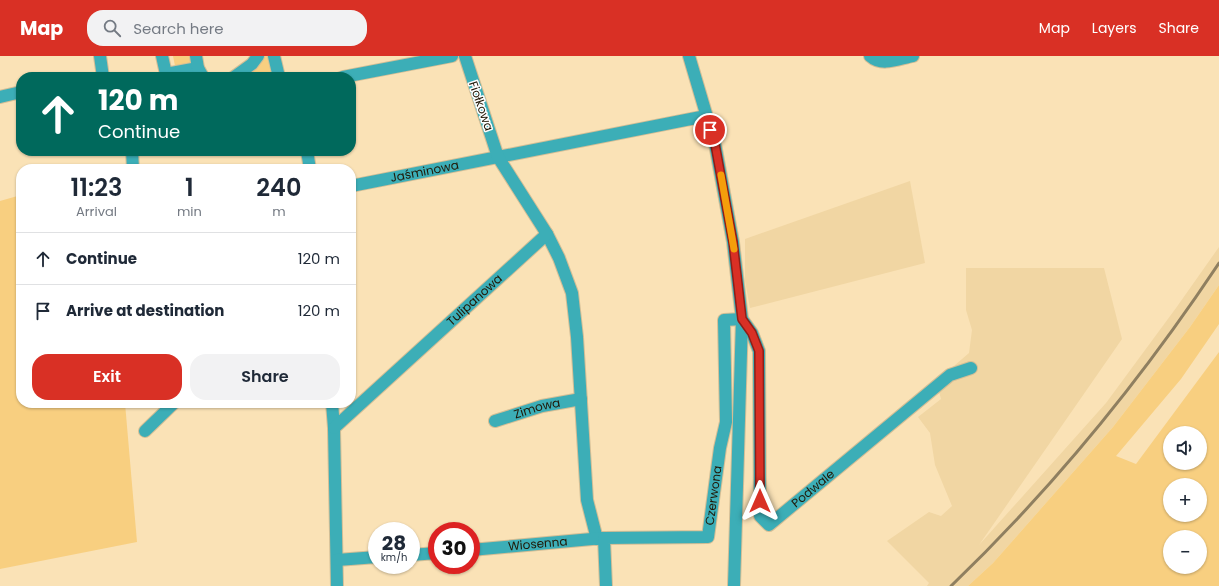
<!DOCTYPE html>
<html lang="en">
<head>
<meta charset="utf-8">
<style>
	body { margin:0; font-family:Poppins,sans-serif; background:#f2f2f3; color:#1f2937; height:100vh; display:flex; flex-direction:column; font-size:15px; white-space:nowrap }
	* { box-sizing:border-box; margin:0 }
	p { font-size:13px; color:#747a83 }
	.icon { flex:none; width:22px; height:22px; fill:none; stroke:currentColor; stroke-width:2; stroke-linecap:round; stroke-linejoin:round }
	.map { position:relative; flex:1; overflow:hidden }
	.drawer { position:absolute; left:16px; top:108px; width:340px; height:244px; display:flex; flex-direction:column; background:#fff; border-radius:16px; box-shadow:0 1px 3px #0004 }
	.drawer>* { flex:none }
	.guide { position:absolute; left:16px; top:16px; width:340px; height:84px; border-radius:16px; box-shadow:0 1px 3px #0004; background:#00695c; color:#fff; overflow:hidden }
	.fabs { position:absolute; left:1163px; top:370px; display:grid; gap:8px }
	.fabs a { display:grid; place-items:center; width:44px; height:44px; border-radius:50%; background:#fff; box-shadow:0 1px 3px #0004; font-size:20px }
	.speed { position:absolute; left:368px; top:466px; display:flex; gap:8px; font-size:20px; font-weight:700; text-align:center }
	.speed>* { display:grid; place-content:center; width:52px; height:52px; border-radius:50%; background:#fff; box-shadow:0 1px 3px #0004; line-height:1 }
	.speed small { font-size:10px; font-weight:400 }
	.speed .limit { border:6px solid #d22; background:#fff; color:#111 }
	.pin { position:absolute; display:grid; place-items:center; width:34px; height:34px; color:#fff; margin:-17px; border:2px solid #fff; border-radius:50%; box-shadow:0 1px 4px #0007 }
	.me { position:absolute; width:44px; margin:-22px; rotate:0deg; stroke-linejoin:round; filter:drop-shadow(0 0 3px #0008) }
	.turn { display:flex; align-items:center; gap:14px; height:84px; padding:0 16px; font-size:18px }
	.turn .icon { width:52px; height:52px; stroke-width:2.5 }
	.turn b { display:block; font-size:28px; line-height:34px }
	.eta { display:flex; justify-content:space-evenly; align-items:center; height:68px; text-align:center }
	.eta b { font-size:24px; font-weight:600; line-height:28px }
	.primary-button { display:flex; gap:8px; margin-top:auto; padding:8px 16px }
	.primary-button a { flex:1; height:46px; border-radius:16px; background:#d93025; color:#fff; font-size:16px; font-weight:600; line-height:46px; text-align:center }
	.primary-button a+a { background:#f2f2f3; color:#1f2937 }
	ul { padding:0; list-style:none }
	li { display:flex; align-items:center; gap:12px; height:52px; padding:0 16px; border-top:1px solid #e0e1e3 }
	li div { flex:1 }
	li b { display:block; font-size:15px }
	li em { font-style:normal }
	header { display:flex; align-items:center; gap:24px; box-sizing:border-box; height:56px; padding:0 20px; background:#d93025; color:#fff }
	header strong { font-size:19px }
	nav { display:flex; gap:22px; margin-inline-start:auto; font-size:14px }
	.search { width:280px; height:36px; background:#f2f2f3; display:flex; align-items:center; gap:10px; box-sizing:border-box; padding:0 14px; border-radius:16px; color:#747a83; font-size:15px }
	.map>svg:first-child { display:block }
</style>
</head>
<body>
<header>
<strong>Map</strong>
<div class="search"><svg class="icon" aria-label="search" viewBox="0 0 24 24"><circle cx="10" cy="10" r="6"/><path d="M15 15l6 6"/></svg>Search here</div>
<nav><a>Map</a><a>Layers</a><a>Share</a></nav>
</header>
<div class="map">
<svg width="1219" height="530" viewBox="0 0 1219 530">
	<rect width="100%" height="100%" fill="#fae2b6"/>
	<g fill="#f1d6a3">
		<polygon points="910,125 925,207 750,252 745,225 745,183"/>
		<polygon points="1219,191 1219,229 1190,271 1113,371 993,507 968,530 927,530 929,527 887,485 929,456 941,460 952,450 935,409 930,377 918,361 941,343 938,332 941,321 969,297 972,274 966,254 966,212 1104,212 1122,283 979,489 1106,347 1176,252"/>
	</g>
	<g fill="#f8cf80" fill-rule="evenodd">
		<polygon points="173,0 192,0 194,7 179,12 175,10"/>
		<polygon points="265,0 270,0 273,21 242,21 253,14"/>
		<polygon points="21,139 21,347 125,347 137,486 0,513 0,145"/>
		<path d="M 1219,229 L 1219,268 L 1181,323 L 1116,400 L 1136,408 L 1219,296 L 1219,530 L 968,530 L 993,507 L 1113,371 L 1190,271 ZM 1170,377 L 1200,377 L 1200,407 L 1170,407 ZM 1170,429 L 1200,429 L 1200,459 L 1170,459 ZM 1170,481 L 1200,481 L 1200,511 L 1170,511 Z"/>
	</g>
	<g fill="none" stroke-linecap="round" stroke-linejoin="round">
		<defs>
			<g id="minor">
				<polyline points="100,0 103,21"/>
				<polyline points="162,0 166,18 198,12"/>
				<polyline points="196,0 198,12 203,21"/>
				<polyline points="274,0 279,21"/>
				<polyline points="689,0 715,88 733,186 742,263 734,530"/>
				<path d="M 870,0 C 882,11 898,3 913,0"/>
				<polyline points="234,21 252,8 258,0"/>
				<polyline points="343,21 452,0"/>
				<polyline points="0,41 21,36"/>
				<polyline points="132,95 133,113"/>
				<polyline points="307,95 310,113"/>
				<path id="s1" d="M 351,130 L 706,60"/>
				<polyline points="547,178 559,202 572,237 577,281 587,444 597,483"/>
				<polyline points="332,347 334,372 337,530"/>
				<path id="s2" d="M 495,365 L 542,350 L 581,343"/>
				<path id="s3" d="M 334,372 L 547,178 L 498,101 L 465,0"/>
				<polyline points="145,375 174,347"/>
				<path id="s4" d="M 471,494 L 603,482"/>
				<polyline points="411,499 437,497"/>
				<polyline points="337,504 377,501"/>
				<path id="s5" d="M 606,530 L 604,482 L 708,481 L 720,392 L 726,366 L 724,264 L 742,263 L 752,277 L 759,295 L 760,460 L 769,469 L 950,319 L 971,312"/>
			</g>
		</defs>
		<use href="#minor" stroke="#d3be96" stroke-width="14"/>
		<use href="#minor" stroke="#3caeb7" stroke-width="12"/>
		<path stroke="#8f7f60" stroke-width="3" d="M 951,530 C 1052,433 1141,324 1219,207"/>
	</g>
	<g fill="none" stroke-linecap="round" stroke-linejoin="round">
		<defs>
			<polyline id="route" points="710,74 715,88 733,186 742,263 752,277 759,295 760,445"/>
		</defs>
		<use href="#route" stroke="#8d1f18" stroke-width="10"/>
		<use href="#route" stroke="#d93025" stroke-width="7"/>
		<polyline stroke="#f59e0b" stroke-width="7" points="721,119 734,193"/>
	</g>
	<g text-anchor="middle" stroke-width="3" stroke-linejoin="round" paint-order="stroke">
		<g font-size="12" fill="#201807" stroke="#fff">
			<text transform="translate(481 50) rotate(71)" y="4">Fiołkowa</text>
			<text dy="4" stroke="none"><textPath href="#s1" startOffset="75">Jaśminowa</textPath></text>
			<text dy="4" stroke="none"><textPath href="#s3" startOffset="190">Tulipanowa</textPath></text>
			<text dy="4" stroke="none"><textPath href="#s2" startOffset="44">Zimowa</textPath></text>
			<text dy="4" stroke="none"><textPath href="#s5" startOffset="660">Podwale</textPath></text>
			<text dy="4" stroke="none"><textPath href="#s5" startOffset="194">Czerwona</textPath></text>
			<text dy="4" stroke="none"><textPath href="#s4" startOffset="67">Wiosenna</textPath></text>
		</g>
	</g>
</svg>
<div class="fabs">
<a><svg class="icon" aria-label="sound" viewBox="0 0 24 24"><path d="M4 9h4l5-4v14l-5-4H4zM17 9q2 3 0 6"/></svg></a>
<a>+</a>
<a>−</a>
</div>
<div class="speed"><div>28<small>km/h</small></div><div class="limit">30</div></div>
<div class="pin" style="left:710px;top:74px;background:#d93025"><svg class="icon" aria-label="arrive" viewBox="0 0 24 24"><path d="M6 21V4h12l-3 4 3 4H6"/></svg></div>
<svg class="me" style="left:760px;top:445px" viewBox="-20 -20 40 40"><path d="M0-17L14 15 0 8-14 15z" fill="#d93025" stroke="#fff" stroke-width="4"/></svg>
<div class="guide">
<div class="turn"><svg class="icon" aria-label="ahead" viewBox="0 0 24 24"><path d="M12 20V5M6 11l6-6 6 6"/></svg><div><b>120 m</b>Continue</div></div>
</div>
<section class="drawer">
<div class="eta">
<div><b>11:23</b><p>Arrival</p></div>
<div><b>1</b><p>min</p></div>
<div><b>240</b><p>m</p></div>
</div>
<ul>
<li><svg class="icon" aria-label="ahead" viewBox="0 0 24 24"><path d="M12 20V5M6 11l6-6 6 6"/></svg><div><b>Continue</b></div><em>120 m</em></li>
<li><svg class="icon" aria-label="arrive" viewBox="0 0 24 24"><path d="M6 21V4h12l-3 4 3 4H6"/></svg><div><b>Arrive at destination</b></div><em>120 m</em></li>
</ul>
<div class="primary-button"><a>Exit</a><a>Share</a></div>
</section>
</div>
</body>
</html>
